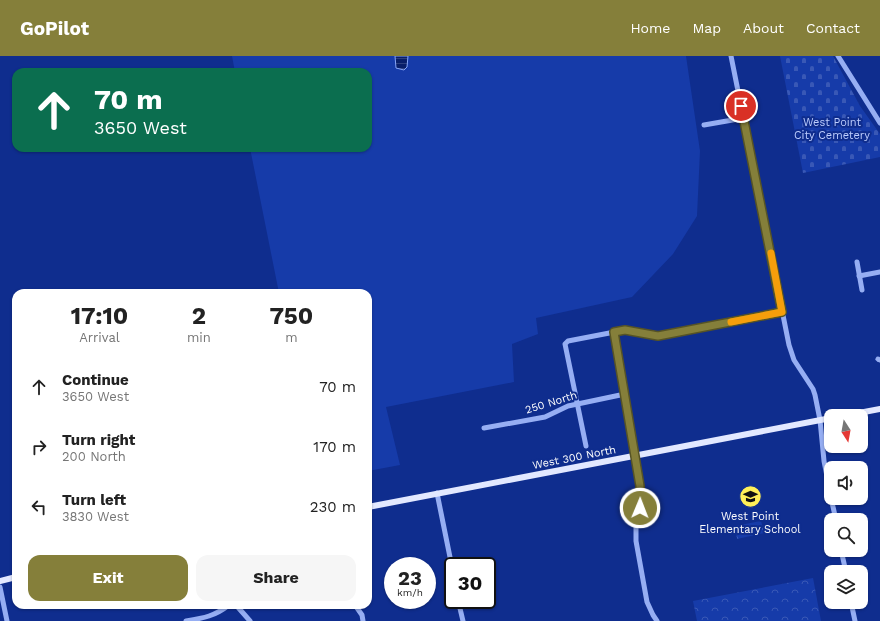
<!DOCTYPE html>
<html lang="en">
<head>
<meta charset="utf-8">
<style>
	body { margin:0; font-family:"Work Sans",sans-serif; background:#f6f6f6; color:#222; height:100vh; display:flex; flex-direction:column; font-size:15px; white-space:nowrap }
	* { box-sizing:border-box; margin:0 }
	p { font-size:13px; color:#767676 }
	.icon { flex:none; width:22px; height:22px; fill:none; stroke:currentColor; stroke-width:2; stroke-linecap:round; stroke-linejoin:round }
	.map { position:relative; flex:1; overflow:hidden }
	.sheet { position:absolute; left:12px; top:233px; width:360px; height:320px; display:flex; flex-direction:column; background:#fff; border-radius:12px; box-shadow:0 1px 3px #0004 }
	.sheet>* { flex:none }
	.guide { position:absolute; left:12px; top:12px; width:360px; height:84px; border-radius:12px; box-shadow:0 1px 3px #0004; background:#0b6e4f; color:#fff; overflow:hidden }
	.needle { width:26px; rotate:169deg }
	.controls { position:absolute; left:824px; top:353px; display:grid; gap:8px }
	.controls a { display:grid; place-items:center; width:44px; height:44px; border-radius:8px; background:#fff; box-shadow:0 1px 3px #0004; font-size:20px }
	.speed { position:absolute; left:384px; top:501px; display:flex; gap:8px; font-size:20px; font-weight:700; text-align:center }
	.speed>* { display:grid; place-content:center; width:52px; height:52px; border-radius:50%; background:#fff; box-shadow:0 1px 3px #0004; line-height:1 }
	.speed small { font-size:10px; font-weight:400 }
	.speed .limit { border:2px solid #111; border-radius:6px; background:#fff; color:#111 }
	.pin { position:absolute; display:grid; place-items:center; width:34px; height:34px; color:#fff; margin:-17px; border:2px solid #fff; border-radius:50%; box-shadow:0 1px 4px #0007 }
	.me { position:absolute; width:44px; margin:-22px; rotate:1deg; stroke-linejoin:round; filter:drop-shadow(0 0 3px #0008) }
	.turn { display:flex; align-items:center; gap:14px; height:84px; padding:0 16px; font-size:18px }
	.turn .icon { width:52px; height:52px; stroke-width:2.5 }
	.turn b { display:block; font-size:28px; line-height:34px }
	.eta { display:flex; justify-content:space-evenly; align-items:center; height:68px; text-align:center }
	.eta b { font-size:24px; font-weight:700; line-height:28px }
	.cta { display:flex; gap:8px; margin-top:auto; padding:8px 16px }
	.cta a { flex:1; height:46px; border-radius:12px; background:#857f3a; color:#fff; font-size:16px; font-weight:700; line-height:46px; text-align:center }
	.cta a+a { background:#f6f6f6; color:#222 }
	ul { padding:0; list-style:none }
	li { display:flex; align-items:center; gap:12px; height:60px; padding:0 16px }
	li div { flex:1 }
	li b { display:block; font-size:15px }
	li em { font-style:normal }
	header { display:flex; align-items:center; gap:24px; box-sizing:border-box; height:56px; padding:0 20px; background:#857f3a; color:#fff }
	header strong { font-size:19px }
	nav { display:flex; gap:22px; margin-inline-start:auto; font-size:14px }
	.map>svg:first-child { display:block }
</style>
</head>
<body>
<header>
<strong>GoPilot</strong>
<nav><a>Home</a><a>Map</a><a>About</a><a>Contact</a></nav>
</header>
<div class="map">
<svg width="880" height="565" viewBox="0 0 880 565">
	<defs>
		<pattern id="forest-crowns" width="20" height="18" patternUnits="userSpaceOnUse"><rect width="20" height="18" fill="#163ba9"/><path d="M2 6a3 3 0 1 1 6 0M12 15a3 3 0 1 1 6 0" fill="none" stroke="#3958b6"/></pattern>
		<pattern id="cemetery-stones" width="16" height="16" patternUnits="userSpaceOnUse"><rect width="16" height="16" fill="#163ba9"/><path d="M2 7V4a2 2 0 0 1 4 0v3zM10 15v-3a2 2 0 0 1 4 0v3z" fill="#3958b6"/></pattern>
		<pattern id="water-rules" width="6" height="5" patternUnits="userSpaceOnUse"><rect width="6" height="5" fill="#081e69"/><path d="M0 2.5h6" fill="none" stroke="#2d4080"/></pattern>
	</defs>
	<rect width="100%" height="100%" fill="#0f2d8e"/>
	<polygon fill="#163ba9" points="232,0 686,0 700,95 697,160 673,198 632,241 536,262 538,278 512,288 514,326 386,351 400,409 368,415 368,237 279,237 250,92 368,92 368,16 235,16"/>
	<g fill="url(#forest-crowns)">
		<polygon points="761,465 764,477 737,483 735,470"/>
		<polygon points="813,522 821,565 697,565 693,545"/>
	</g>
	<polygon fill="url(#cemetery-stones)" points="780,0 833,0 860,50 880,78 880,101 803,117"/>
	<polygon fill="url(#water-rules)" stroke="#87a5f7" points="395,0 408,0 407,11 404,14 396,12"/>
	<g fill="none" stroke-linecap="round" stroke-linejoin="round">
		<g stroke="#96aef3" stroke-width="5">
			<polyline points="731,0 789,289 794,304 813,333 815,339 820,364 824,405 831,441"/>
			<polyline points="838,0 880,67"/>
			<polyline points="704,69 744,62"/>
			<polyline points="857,206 862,234"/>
			<polyline points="859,220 880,216"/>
			<polyline points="614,276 640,430 641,445 636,468 636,485 647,546 653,559 657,565"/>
			<polyline points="878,303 880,304"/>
			<polyline points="484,372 545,361 568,350 625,338"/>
			<polyline points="586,390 565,288 568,285 625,274 658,280 782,256"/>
			<polyline points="437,437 453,516"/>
			<polyline points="831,442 836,464"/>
			<polyline points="841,494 846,516"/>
			<polyline points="0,531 7,565"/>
			<polyline points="458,544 463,565"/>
			<polyline points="851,546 855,565"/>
			<polyline points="236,549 250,565"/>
			<polyline points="355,549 362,559 363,565"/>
			<path d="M 186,565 C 204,562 215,560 229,549"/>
		</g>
		<g stroke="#e2e8ff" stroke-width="6">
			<polyline points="843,360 880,353"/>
			<polyline points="368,451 831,362"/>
			<polyline points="0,525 16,521"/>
		</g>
	</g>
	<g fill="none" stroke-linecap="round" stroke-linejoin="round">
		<defs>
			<polyline id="route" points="640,452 640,430 614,276 625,274 658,280 782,256 741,50"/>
		</defs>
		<use href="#route" stroke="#565326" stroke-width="10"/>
		<use href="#route" stroke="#857f3a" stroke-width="7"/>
		<polyline stroke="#f59e0b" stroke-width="7" points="731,266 782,256 771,197"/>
	</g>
	<defs>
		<symbol id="school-disc" viewBox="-11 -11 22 22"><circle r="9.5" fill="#fff058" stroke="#0f2d8e"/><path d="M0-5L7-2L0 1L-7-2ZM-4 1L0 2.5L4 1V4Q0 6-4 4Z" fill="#111"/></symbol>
	</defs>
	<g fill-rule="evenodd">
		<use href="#school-disc" x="738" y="428" width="25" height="25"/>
	</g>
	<g text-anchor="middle" stroke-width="4" stroke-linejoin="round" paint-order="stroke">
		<g font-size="11" fill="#becefe" stroke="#0f2d8e">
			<text x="832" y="70">West Point<tspan x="832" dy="13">City Cemetery</tspan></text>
		</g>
		<g font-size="11" fill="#fff" stroke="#0f2d8e">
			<text transform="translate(551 346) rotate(-17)" y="4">250 North</text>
			<text transform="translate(574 401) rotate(-11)" y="4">West 300 North</text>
		</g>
		<g font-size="11" fill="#fff" stroke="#0f2d8e">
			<text x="750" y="464">West Point<tspan x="750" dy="13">Elementary School</tspan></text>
		</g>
	</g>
</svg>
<div class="controls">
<a><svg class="needle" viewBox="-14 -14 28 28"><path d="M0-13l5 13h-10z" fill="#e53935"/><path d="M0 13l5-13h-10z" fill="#767676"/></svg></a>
<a><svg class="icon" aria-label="sound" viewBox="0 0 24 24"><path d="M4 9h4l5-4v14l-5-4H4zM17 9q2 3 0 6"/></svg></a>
<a><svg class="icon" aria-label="search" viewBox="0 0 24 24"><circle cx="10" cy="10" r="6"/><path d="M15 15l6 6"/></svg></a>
<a><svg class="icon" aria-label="layers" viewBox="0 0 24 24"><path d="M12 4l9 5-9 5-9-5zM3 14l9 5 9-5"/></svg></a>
</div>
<div class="speed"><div>23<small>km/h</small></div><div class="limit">30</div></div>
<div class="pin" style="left:741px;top:50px;background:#d93025"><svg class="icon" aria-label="arrive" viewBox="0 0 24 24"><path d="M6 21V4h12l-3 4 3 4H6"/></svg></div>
<svg class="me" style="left:640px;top:452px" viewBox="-20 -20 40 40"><circle r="17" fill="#857f3a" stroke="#fff" stroke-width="3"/><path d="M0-11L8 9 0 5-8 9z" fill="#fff"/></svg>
<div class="guide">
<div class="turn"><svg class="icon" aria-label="ahead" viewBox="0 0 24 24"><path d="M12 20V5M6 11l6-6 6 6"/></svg><div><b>70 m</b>3650 West</div></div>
</div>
<section class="sheet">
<div class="eta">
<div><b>17:10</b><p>Arrival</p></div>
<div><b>2</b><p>min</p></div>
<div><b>750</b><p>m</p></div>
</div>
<ul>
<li><svg class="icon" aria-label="ahead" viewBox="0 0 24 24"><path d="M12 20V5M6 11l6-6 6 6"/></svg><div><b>Continue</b><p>3650 West</p></div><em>70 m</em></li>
<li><svg class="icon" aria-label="right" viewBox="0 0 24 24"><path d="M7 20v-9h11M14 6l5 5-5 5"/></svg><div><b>Turn right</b><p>200 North</p></div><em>170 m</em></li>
<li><svg class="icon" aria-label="left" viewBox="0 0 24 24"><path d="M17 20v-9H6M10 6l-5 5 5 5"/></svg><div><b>Turn left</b><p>3830 West</p></div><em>230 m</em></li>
</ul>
<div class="cta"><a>Exit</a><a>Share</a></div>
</section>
</div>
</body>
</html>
